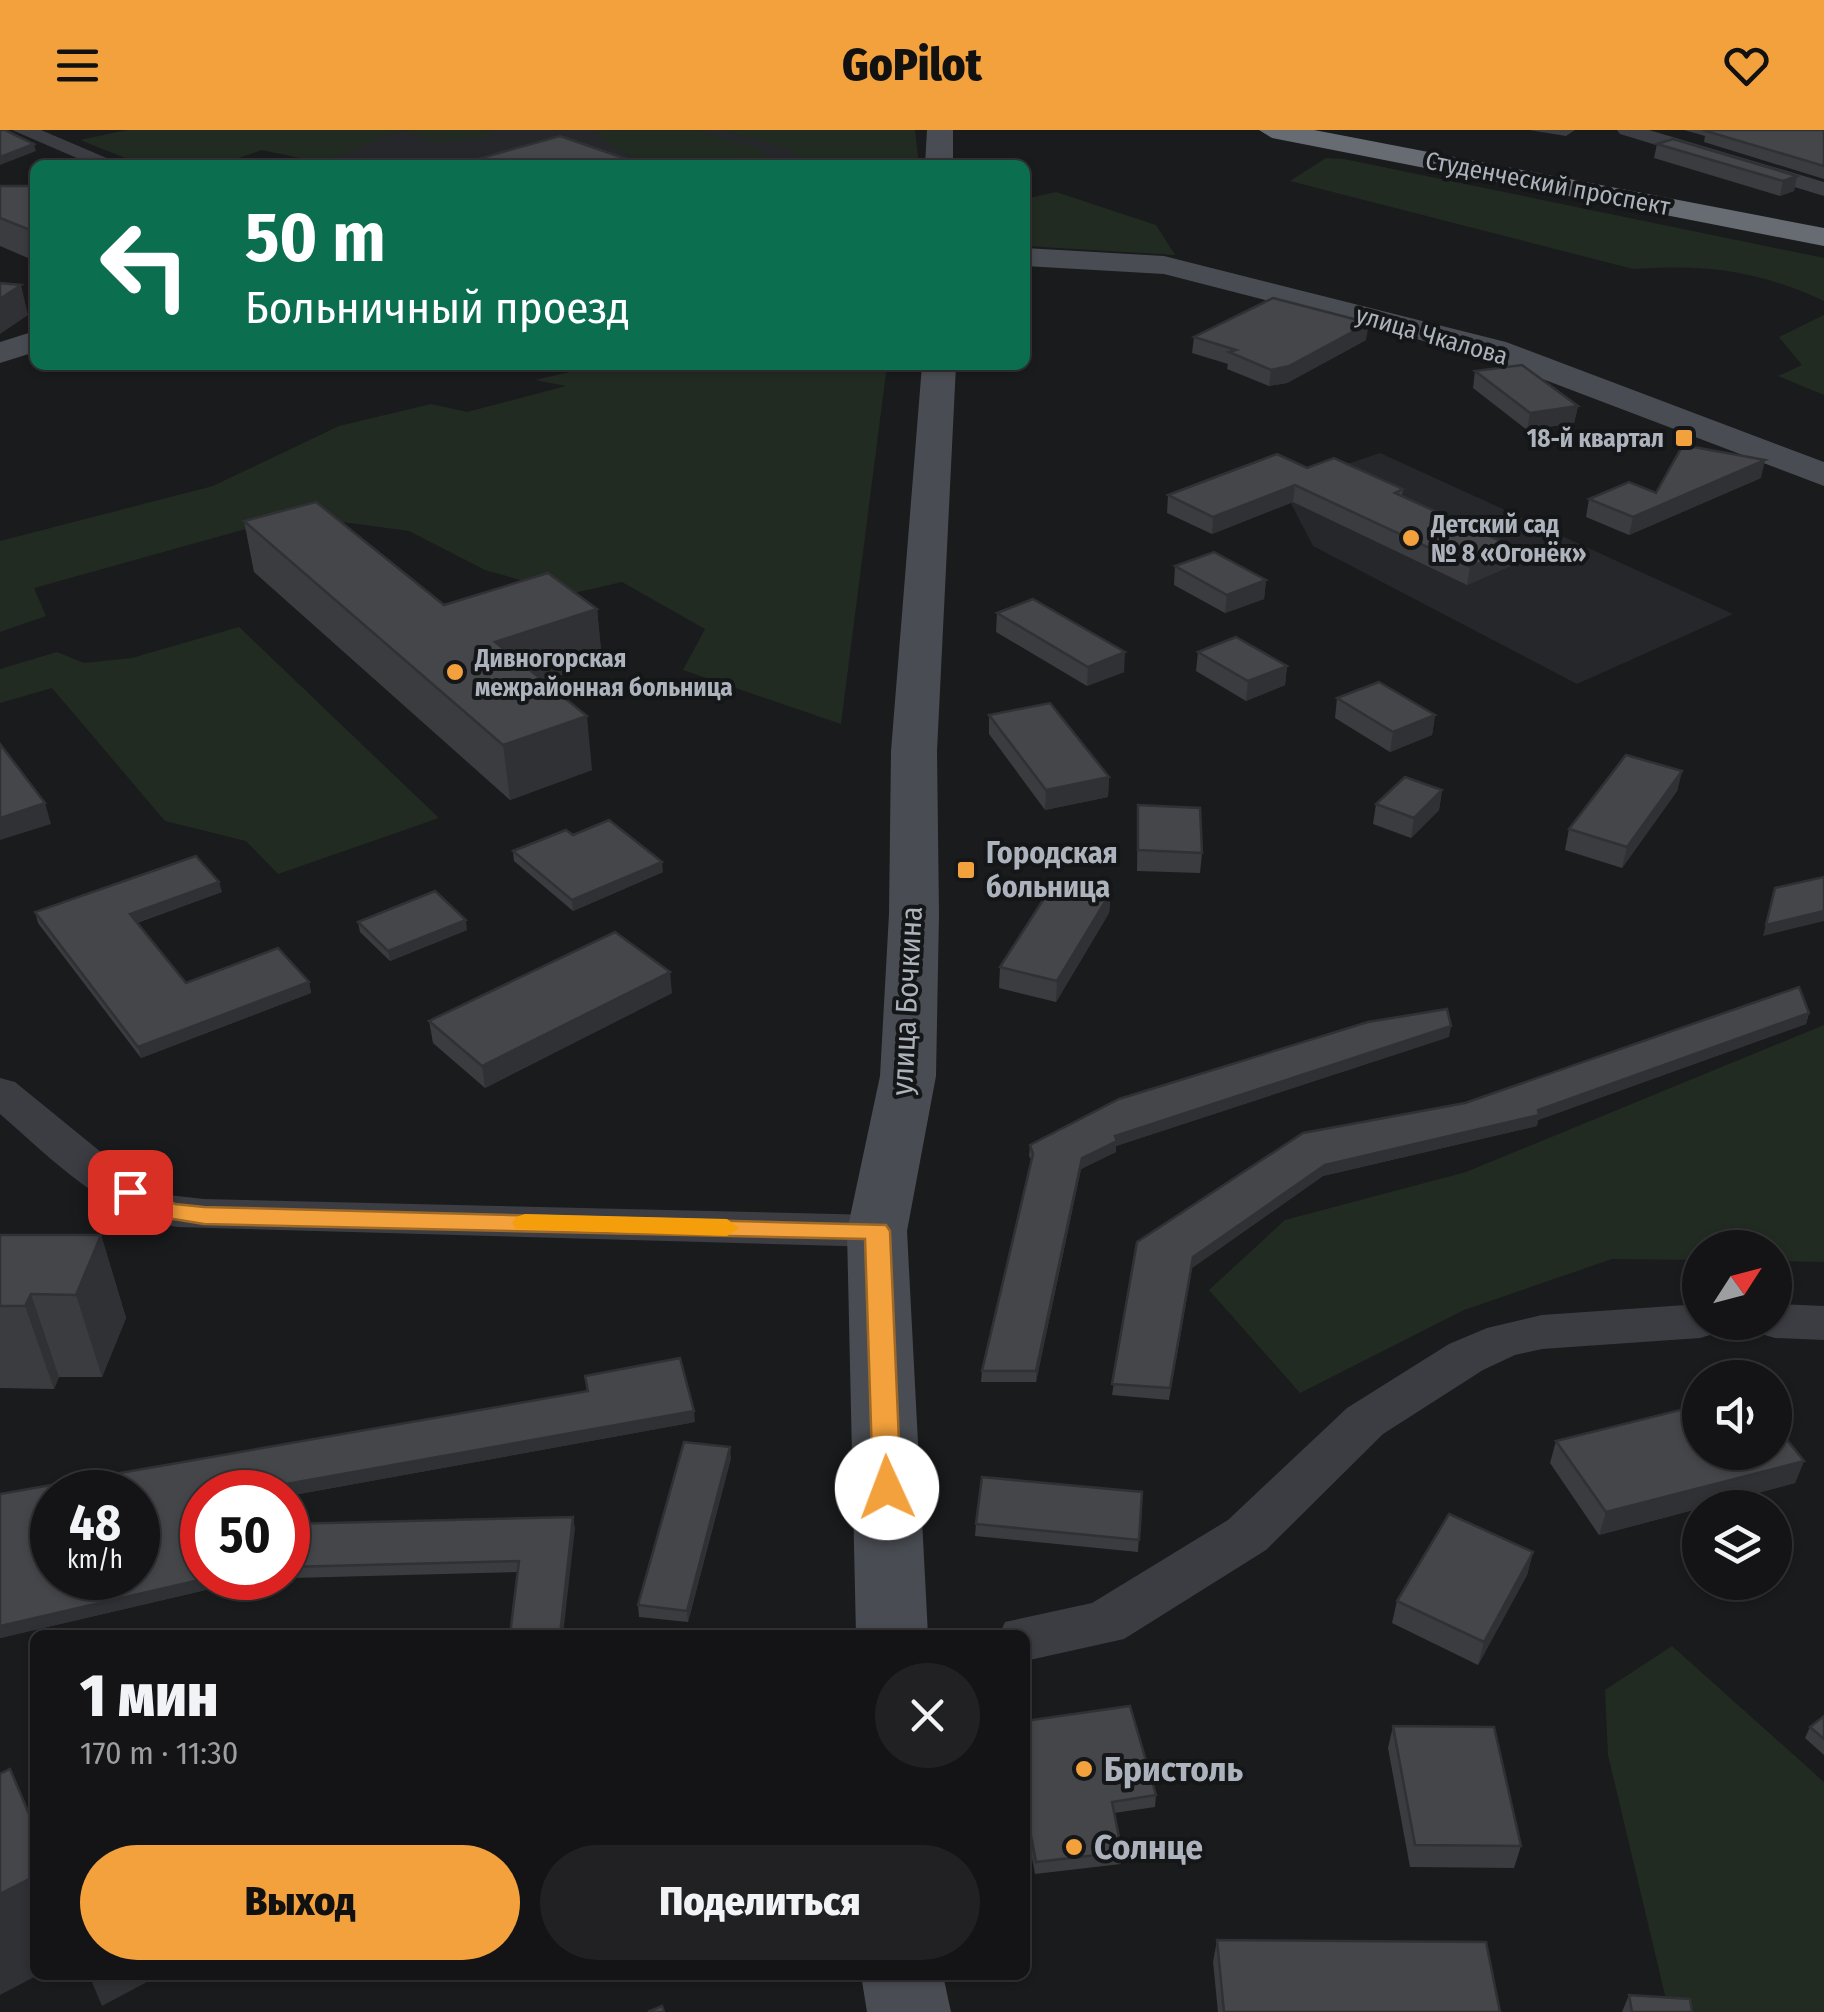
<!DOCTYPE html>
<html lang="ru">
<head>
<meta charset="utf-8">
<style>
	body { margin:0; font-family:"Fira Sans Condensed",sans-serif; background:#212123; color:#f1f3f6; height:100vh; display:flex; flex-direction:column; font-size:38px; white-space:nowrap }
	* { box-sizing:border-box; margin:0 }
	p { font-size:32px; color:#9d9ea1 }
	.icon { flex:none; width:55px; height:55px; fill:none; stroke:currentColor; stroke-width:2; stroke-linecap:round; stroke-linejoin:round }
	.map { position:relative; flex:1; overflow:hidden }
	.side { position:absolute; left:30px; top:1500px; width:1000px; height:350px; display:flex; flex-direction:column; background:#141416; border-radius:15px; box-shadow:0 2px 8px #0004,0 0 0 2px #333335 }
	.side>* { flex:none }
	.guide { position:absolute; left:30px; top:30px; width:1000px; height:210px; border-radius:15px; box-shadow:0 2px 8px #0004,0 0 0 2px #333335; background:#0b6e4f; color:#fff; overflow:hidden }
	.needle { width:65px; rotate:54deg }
	.fabs { position:absolute; left:1682px; top:1100px; display:grid; gap:20px }
	.fabs a { display:grid; place-items:center; width:110px; height:110px; border-radius:50%; background:#141416; box-shadow:0 2px 8px #0004,0 0 0 2px #333335; font-size:50px }
	.speed { position:absolute; left:30px; top:1340px; display:flex; gap:20px; font-size:50px; font-weight:700; text-align:center }
	.speed>* { display:grid; place-content:center; width:130px; height:130px; border-radius:50%; background:#141416; box-shadow:0 2px 8px #0004,0 0 0 2px #333335; line-height:1 }
	.speed small { font-size:25px; font-weight:400 }
	.speed .limit { border:15px solid #d22; background:#fff; color:#111 }
	.pin { position:absolute; display:grid; place-items:center; width:85px; height:85px; color:#fff; margin:-42px; border-radius:20px; box-shadow:0 5px 15px #0006 }
	.me { position:absolute; width:110px; margin:-55px; rotate:358deg; stroke-linejoin:round; filter:drop-shadow(0 0 8px #0008) }
	.turn { display:flex; align-items:center; gap:35px; height:210px; padding:0 50px; font-size:45px }
	.turn .icon { width:130px; height:130px; stroke-width:2.5 }
	.turn b { display:block; font-size:70px; line-height:85px }
	.round { display:grid; place-items:center; flex:none; width:105px; height:105px; border-radius:52px; background:#212123 }
	.headline { display:flex; align-items:center; justify-content:space-between; height:170px; padding:0 50px }
	h1 { font-size:60px; font-weight:800; line-height:75px }
	.cta { display:flex; gap:20px; margin-top:auto; padding:20px 50px }
	.cta a { flex:1; height:115px; border-radius:60px; background:#f3a13c; color:#111; font-size:40px; font-weight:800; line-height:115px; text-align:center }
	.cta a+a { background:#212123; color:#f1f3f6 }
	header { display:flex; justify-content:space-between; align-items:center; height:130px; padding:0 50px; background:#f3a13c; color:#111; font-size:45px; font-weight:800 }
	.map>svg:first-child { display:block }
</style>
</head>
<body>
<header><svg class="icon" aria-label="menu" viewBox="0 0 24 24"><path d="M4 6h16M4 12h16M4 18h16"/></svg>GoPilot<svg class="icon" aria-label="heart" viewBox="0 0 24 24"><path d="M12 20l-8-8c-3-5 5-10 8-4 3-6 11-1 8 4z"/></svg></header>
<div class="map">
<svg width="1824" height="1882" viewBox="0 0 1824 1882">
	<rect width="100%" height="100%" fill="#1a1b1d"/>
	<g fill="#26272a">
		<polygon points="395,0 790,0 865,35 312,35"/>
		<polygon points="1380,323 1733,484 1577,554 1313,416 1282,356"/>
	</g>
	<g fill="#222b22">
		<polygon points="127,0 483,0 493,6 438,13 401,0 323,33 262,20 219,35 143,35 80,10"/>
		<path d="M 697,0 L 760,19 L 768,28 L 761,35 C 708,35 633,46 595,1 Z"/>
		<polygon points="721,0 915,0 919,35 807,35 786,18"/>
		<path d="M 1326,28 L 1344,29 L 1824,128 L 1824,171 C 1756,140 1708,134 1633,139 L 1290,51 Z"/>
		<polygon points="1056,62 1156,95 1175,125 1025,116 1025,69"/>
		<polygon points="1824,185 1824,265 1778,246 1802,235 1779,207"/>
		<polygon points="601,235 887,235 841,594 683,540 705,499 622,452 570,464 485,440 409,401 305,387 246,399 34,458 46,486 0,502 0,411 213,356 339,296 431,274 467,282 566,256 535,250"/>
		<polygon points="239,497 439,688 278,744 246,711 165,691 52,558 0,573 0,539 57,522 84,533 132,528"/>
		<polygon points="1824,895 1824,1132 1775,1131 1775,1118 1700,1118 1700,1130 1612,1129 1464,1180 1300,1263 1209,1160 1285,1090 1466,1042"/>
		<polygon points="1672,1516 1824,1652 1824,1882 1669,1882 1608,1625 1605,1560"/>
	</g>
	<g fill="none" stroke-linecap="round" stroke-linejoin="round">
		<g fill="#3b3d42" fill-rule="evenodd">
			<polygon points="12,0 41,0 123,35 93,35"/>
			<polygon points="1617,0 1649,0 1824,52 1824,66 1620,4"/>
			<path d="M 0,948 L 15,952 L 107,1027 L 146,1053 L 168,1065 L 204,1069 L 877,1085 L 893,1090 L 900,1101 L 893,1112 L 877,1117 L 177,1097 C 105,1085 53,1030 0,984 Z"/>
			<polygon points="1700,1174 1700,1192 1723,1192 1717,1203 1700,1208 1542,1219 1515,1225 1483,1240 1383,1304 1266,1420 1124,1509 1025,1531 1025,1505 999,1505 1005,1492 1092,1473 1228,1390 1347,1278 1449,1214 1487,1198 1542,1185"/>
			<polygon points="1775,1174 1824,1176 1824,1210 1775,1208 1758,1203 1752,1192 1775,1192"/>
		</g>
		<g fill="#494c52" fill-rule="evenodd">
			<polygon points="927,0 953,0 953,35 925,35"/>
			<polygon points="1025,118 1164,126 1506,212 1824,332 1824,356 1482,226 1164,144 1025,136"/>
			<polygon points="35,201 35,222 0,233 0,212"/>
			<polygon points="922,235 956,235 937,621 939,784 936,946 907,1101 928,1505 856,1505 847,1101 880,946 889,784 891,621"/>
			<polygon points="861,1845 943,1845 951,1882 867,1882"/>
		</g>
		<polygon fill="#676c73" fill-rule="evenodd" points="1259,0 1314,0 1824,98 1824,116 1272,8"/>
	</g>
	<g fill="#3b3c40">
		<polygon points="1529,0 1575,0 1566,6"/>
		<polygon points="1684,0 1824,0 1824,49 1704,12 1705,6"/>
		<polygon points="1657,14 1797,46 1794,61 1780,66 1654,28"/>
		<polygon points="0,56 35,56 35,131 0,116"/>
		<polygon points="1194,207 1366,210 1287,253 1269,256 1227,239 1228,234 1192,223"/>
		<polygon points="1475,241 1578,276 1574,293 1527,300 1473,258"/>
		<polygon points="1307,338 1403,359 1402,366 1516,418 1513,435 1467,455 1293,372 1212,404 1167,383 1168,365"/>
		<polygon points="1761,348 1629,405 1586,387 1589,369 1656,363"/>
		<polygon points="244,391 444,475 597,479 602,531 543,551 592,640 510,670 254,442"/>
		<polygon points="1175,436 1266,450 1264,469 1225,483 1174,455"/>
		<polygon points="997,483 1124,542 1087,556 996,502"/>
		<polygon points="1198,522 1287,536 1285,555 1246,571 1196,541"/>
		<polygon points="1337,568 1435,585 1432,605 1390,622 1335,588"/>
		<polygon points="989,585 1109,647 1108,667 1045,680 989,604"/>
		<polygon points="1682,641 1677,661 1622,738 1565,720 1569,699"/>
		<polygon points="1442,660 1439,680 1411,708 1373,694 1376,674"/>
		<polygon points="1138,675 1202,723 1200,743 1137,741"/>
		<polygon points="573,705 663,742 573,781 514,731 513,721"/>
		<polygon points="222,762 137,793 186,853 309,852 311,863 141,928 38,793 35,782"/>
		<polygon points="1111,762 1109,783 1056,872 999,858 1000,837"/>
		<polygon points="358,792 467,800 390,831 360,802"/>
		<polygon points="672,863 485,958 433,913 429,891"/>
		<polygon points="1809,883 1806,894 1538,990 1537,996 1323,1046 1192,1138 1169,1270 1112,1265 1137,1112 1465,973"/>
		<polygon points="1449,907 1116,1016 1116,1022 1081,1039 1036,1252 981,1252 982,1241 1032,1031 1029,1026 1030,1015"/>
		<polygon points="0,1105 101,1105 126,1188 102,1247 59,1247 54,1259 0,1258"/>
		<polygon points="695,1292 288,1366 288,1362 202,1362 202,1448 288,1448 288,1394 575,1398 518,1442 253,1449 0,1508 0,1364"/>
		<polygon points="1556,1311 1804,1331 1795,1353 1599,1405 1550,1333"/>
		<polygon points="731,1328 688,1492 639,1487 638,1475"/>
		<polygon points="1142,1362 1138,1422 975,1406 976,1394"/>
		<polygon points="1533,1422 1527,1445 1478,1535 1392,1493 1397,1471"/>
		<polygon points="1824,1586 1824,1625 1805,1608 1810,1597"/>
		<polygon points="1025,1591 1156,1665 1155,1677 1114,1683 1122,1722 1121,1734 1035,1744 1026,1696 1025,1697"/>
		<polygon points="1393,1596 1521,1716 1514,1738 1410,1737 1388,1618"/>
		<polygon points="1217,1810 1500,1882 1218,1882 1213,1832"/>
		<polygon points="1629,1865 1692,1882 1622,1882"/>
	</g>
	<g fill="#303134">
		<polygon points="34,14 36,21 0,35 0,27"/>
		<polygon points="1797,46 1794,61 1780,66 1783,51"/>
		<polygon points="21,155 28,185 0,204 0,169"/>
		<polygon points="1369,193 1366,210 1287,253 1269,256 1271,240"/>
		<polygon points="1578,276 1574,293 1527,300 1530,283"/>
		<polygon points="1765,330 1761,348 1629,405 1633,387"/>
		<polygon points="1295,355 1293,372 1212,404 1213,387"/>
		<polygon points="1516,418 1513,435 1467,455 1470,437"/>
		<polygon points="1266,450 1264,469 1225,483 1227,465"/>
		<polygon points="597,479 602,531 502,565 495,512"/>
		<polygon points="1125,522 1124,542 1087,556 1088,537"/>
		<polygon points="1287,536 1285,555 1246,571 1248,551"/>
		<polygon points="1435,585 1432,605 1390,622 1393,602"/>
		<polygon points="587,586 592,640 510,670 503,615"/>
		<polygon points="1682,641 1677,661 1622,738 1627,717"/>
		<polygon points="1109,647 1108,667 1045,680 1046,660"/>
		<polygon points="1442,660 1439,680 1411,708 1414,688"/>
		<polygon points="45,673 51,694 0,710 0,688"/>
		<polygon points="662,732 663,742 573,781 572,770"/>
		<polygon points="219,752 222,762 132,794 130,784"/>
		<polygon points="1111,762 1109,783 1056,872 1057,851"/>
		<polygon points="1824,781 1824,791 1763,806 1766,795"/>
		<polygon points="466,790 467,800 390,831 388,821"/>
		<polygon points="670,842 672,863 485,958 482,936"/>
		<polygon points="309,852 311,863 141,928 138,917"/>
		<polygon points="1809,883 1806,894 1538,990 1537,996 1323,1046 1192,1138 1169,1270 1193,1127 1325,1035 1538,980"/>
		<polygon points="1451,896 1449,907 1116,1016 1116,1022 1081,1039 1036,1252 1036,1241 1082,1028 1115,1006"/>
		<polygon points="101,1105 126,1188 102,1247 76,1165"/>
		<polygon points="31,1164 59,1247 54,1259 25,1176"/>
		<polygon points="694,1281 695,1292 288,1366 288,1362 241,1362"/>
		<polygon points="730,1317 731,1328 688,1492 687,1481"/>
		<polygon points="1804,1331 1795,1353 1599,1405 1606,1382"/>
		<polygon points="573,1387 575,1398 563,1505 560,1505"/>
		<polygon points="1533,1422 1527,1445 1478,1535 1484,1512"/>
		<polygon points="208,1448 253,1448 253,1449 0,1508 0,1496"/>
		<polygon points="35,1746 35,1845 38,1845 0,1865 0,1764"/>
		<polygon points="89,1845 160,1845 102,1876"/>
	</g>
	<g fill="#45464a" stroke="#303134" stroke-width="2.5" fill-rule="evenodd">
		<polygon points="0,0 5,0 34,14 0,27"/>
		<polygon points="1710,0 1824,0 1824,36 1706,1"/>
		<polygon points="560,6 641,34 463,35 460,34"/>
		<polygon points="1673,9 1797,46 1783,51 1657,14"/>
		<polygon points="0,56 35,56 35,102 0,88"/>
		<polygon points="0,153 21,155 0,169"/>
		<polygon points="1273,168 1369,193 1289,236 1271,240 1229,222 1236,220 1194,207"/>
		<polygon points="1522,235 1578,276 1530,283 1475,241"/>
		<polygon points="1683,315 1765,330 1633,387 1589,369 1629,352 1656,363"/>
		<polygon points="1277,324 1307,338 1334,328 1403,359 1395,363 1516,418 1470,437 1295,355 1213,387 1168,365"/>
		<polygon points="316,372 444,475 548,443 597,479 495,512 587,586 503,615 244,391"/>
		<polygon points="1214,422 1266,450 1227,465 1175,436"/>
		<polygon points="1033,469 1125,522 1088,537 997,483"/>
		<polygon points="1236,507 1287,536 1248,551 1198,522"/>
		<polygon points="1379,552 1435,585 1393,602 1337,568"/>
		<polygon points="1050,573 1109,647 1046,660 989,585"/>
		<polygon points="0,614 45,673 0,688"/>
		<polygon points="1626,625 1682,641 1627,717 1569,699"/>
		<polygon points="1405,647 1442,660 1414,688 1376,674"/>
		<polygon points="1138,675 1200,678 1202,723 1138,720"/>
		<polygon points="609,690 662,732 572,770 513,721 566,700 573,705"/>
		<polygon points="196,726 219,752 130,784 186,853 278,818 309,852 138,917 35,782"/>
		<polygon points="1824,747 1824,781 1766,795 1775,758"/>
		<polygon points="1056,750 1111,762 1057,851 1000,837"/>
		<polygon points="435,761 466,790 388,821 358,792"/>
		<polygon points="615,802 670,842 482,936 429,891"/>
		<polygon points="1799,857 1809,883 1538,980 1539,985 1325,1035 1193,1127 1170,1258 1112,1254 1137,1112 1303,1003 1465,973"/>
		<polygon points="1447,879 1451,896 1115,1006 1117,1011 1082,1028 1036,1241 982,1241 1033,1024 1030,1015 1119,969 1368,892"/>
		<polygon points="0,1105 101,1105 76,1165 31,1164 25,1176 0,1176"/>
		<path d="M 680,1228 L 694,1281 L 241,1362 L 202,1362 L 202,1448 L 208,1448 L 0,1496 L 0,1364 L 588,1261 L 585,1246 ZM 52,1362 L 138,1362 L 138,1448 L 52,1448 Z"/>
		<polygon points="1700,1275 1700,1322 1775,1322 1775,1295 1804,1331 1606,1382 1556,1311"/>
		<polygon points="684,1312 730,1317 687,1481 638,1475"/>
		<polygon points="982,1347 1142,1362 1139,1410 976,1394"/>
		<polygon points="1449,1384 1533,1422 1484,1512 1397,1471"/>
		<polygon points="573,1387 560,1505 510,1505 519,1431 288,1437 288,1394"/>
		<polygon points="1130,1576 1156,1665 1112,1672 1122,1722 1036,1732 1027,1685 1025,1686 1025,1591"/>
		<polygon points="1824,1586 1824,1609 1810,1597"/>
		<polygon points="1393,1596 1494,1597 1521,1716 1415,1715"/>
		<polygon points="10,1639 29,1684 35,1681 35,1746 0,1764 0,1644"/>
		<polygon points="1217,1810 1486,1812 1500,1882 1224,1882"/>
		<polygon points="1629,1865 1690,1869 1692,1882 1632,1882"/>
		<polygon points="662,1876 664,1882 648,1882"/>
	</g>
	<polygon fill="#f3a13c" stroke="#9e6927" stroke-width="2.5" points="130,1053 175,1074 204,1077 886,1095 890,1101 901,1358 897,1366 887,1369 877,1366 873,1358 865,1109 204,1094 161,1087 121,1067 117,1062 121,1056"/>
	<polygon fill="#f59e0b" points="525,1084 727,1089 739,1098 727,1106 516,1099 512,1093 516,1087"/>
	<g fill="#f3a13c" stroke="#151618" stroke-width="4">
		<rect x="1674" y="298" width="20" height="20" rx="5"/>
		<circle cx="1411" cy="408" r="10"/>
		<circle cx="455" cy="542" r="10"/>
		<rect x="956" y="730" width="20" height="20" rx="5"/>
		<circle cx="1084" cy="1639" r="10"/>
		<circle cx="1074" cy="1717" r="10"/>
	</g>
	<g text-anchor="middle" stroke-width="8" stroke-linejoin="round" paint-order="stroke">
		<g font-size="25" fill="#adb3bc" stroke="#151618">
			<text transform="translate(1548 53) rotate(11)" y="9">Студенческий проспект</text>
			<text transform="translate(1432 205) rotate(16)" y="9">улица Чкалова</text>
		</g>
		<g font-size="25" font-weight="bold" fill="#adb3bc" stroke="#151618" text-anchor="start">
			<text x="1664" y="317" text-anchor="end">18-й квартал</text>
			<text x="1431" y="403">Детский сад<tspan x="1431" dy="29">№ 8 «Огонёк»</tspan></text>
			<text x="475" y="537">Дивногорская<tspan x="475" dy="29">межрайонная больница</tspan></text>
		</g>
		<g font-size="30" font-weight="bold" fill="#adb3bc" stroke="#151618" text-anchor="start">
			<text x="986" y="733">Городская<tspan x="986" dy="34">больница</tspan></text>
		</g>
		<g font-size="30" fill="#adb3bc" stroke="#151618">
			<text transform="translate(907 871) rotate(-87)" y="10">улица Бочкина</text>
		</g>
		<g font-size="35" font-weight="bold" fill="#adb3bc" stroke="#151618" text-anchor="start">
			<text x="1104" y="1651">Бристоль</text>
			<text x="1094" y="1729">Солнце</text>
		</g>
	</g>
</svg>
<div class="fabs">
<a><svg class="needle" viewBox="-14 -14 28 28"><path d="M0-13l5 13h-10z" fill="#e53935"/><path d="M0 13l5-13h-10z" fill="#9d9ea1"/></svg></a>
<a><svg class="icon" aria-label="sound" viewBox="0 0 24 24"><path d="M4 9h4l5-4v14l-5-4H4zM17 9q2 3 0 6"/></svg></a>
<a><svg class="icon" aria-label="layers" viewBox="0 0 24 24"><path d="M12 4l9 5-9 5-9-5zM3 14l9 5 9-5"/></svg></a>
</div>
<div class="speed"><div>48<small>km/h</small></div><div class="limit">50</div></div>
<div class="pin" style="left:130px;top:1062px;background:#d93025"><svg class="icon" aria-label="arrive" viewBox="0 0 24 24"><path d="M6 21V4h12l-3 4 3 4H6"/></svg></div>
<svg class="me" style="left:887px;top:1358px" viewBox="-20 -20 40 40"><circle r="19" fill="#fff"/><path d="M0-13L10 11 0 6-10 11z" fill="#f3a13c"/></svg>
<div class="guide">
<div class="turn"><svg class="icon" aria-label="left" viewBox="0 0 24 24"><path d="M17 20v-9H6M10 6l-5 5 5 5"/></svg><div><b>50 m</b>Больничный проезд</div></div>
</div>
<section class="side">
<div class="headline"><div><h1>1 мин</h1><p>170 m · 11:30</p></div><a class="round"><svg class="icon" aria-label="close" viewBox="0 0 24 24"><path d="M6 6l12 12M18 6L6 18"/></svg></a></div>
<div class="cta"><a>Выход</a><a>Поделиться</a></div>
</section>
</div>
</body>
</html>
